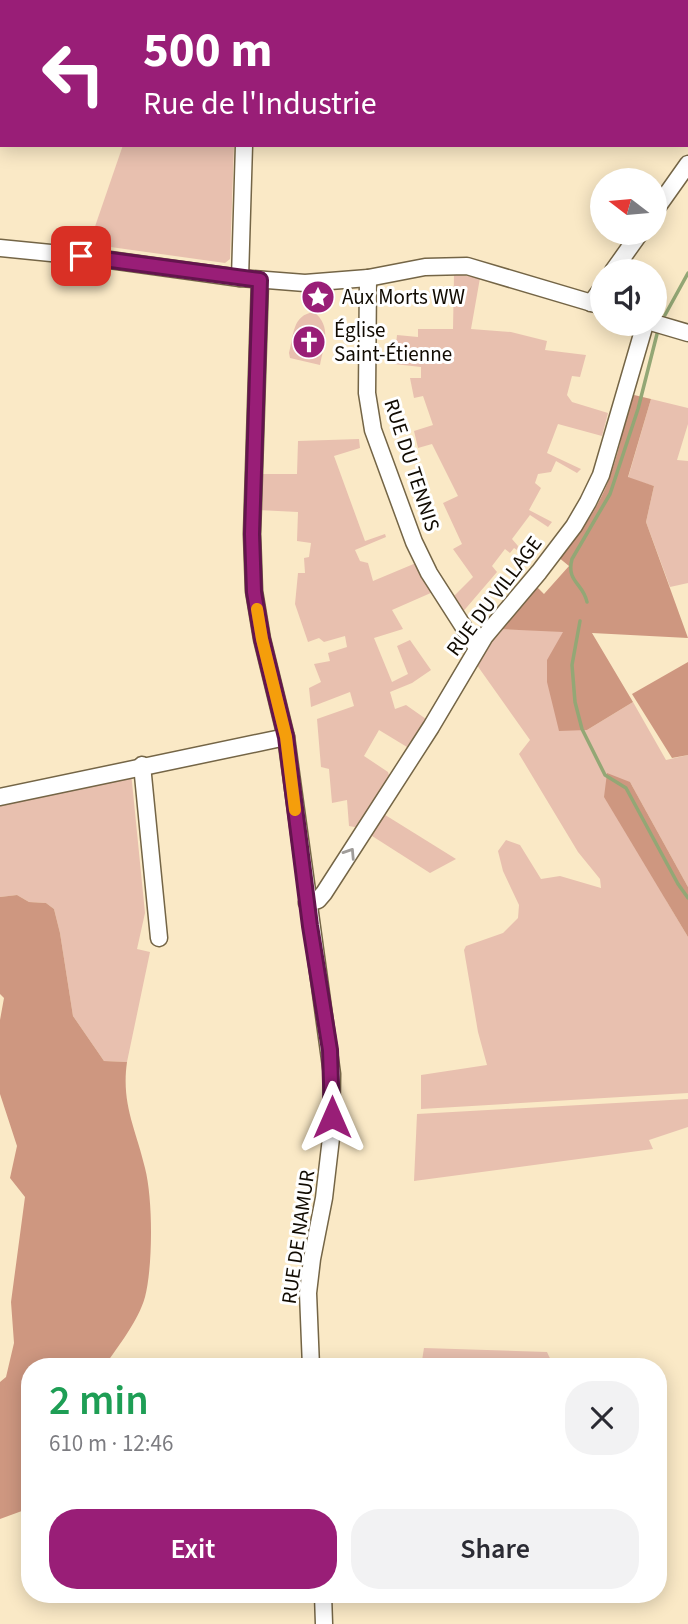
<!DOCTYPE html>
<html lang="en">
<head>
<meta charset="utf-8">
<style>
	body { margin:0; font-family:"Source Sans 3",sans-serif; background:#f2f2f3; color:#2b2b33; height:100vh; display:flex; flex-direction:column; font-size:26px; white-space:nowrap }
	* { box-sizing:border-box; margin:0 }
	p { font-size:23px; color:#7c7c81 }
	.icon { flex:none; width:38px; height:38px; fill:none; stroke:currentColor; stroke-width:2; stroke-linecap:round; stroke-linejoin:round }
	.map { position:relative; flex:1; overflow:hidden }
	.drawer { position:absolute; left:21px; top:1358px; width:646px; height:245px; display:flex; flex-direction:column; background:#fff; border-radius:28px; box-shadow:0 4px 18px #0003 }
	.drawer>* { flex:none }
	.guide { position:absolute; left:0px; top:0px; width:690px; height:147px; box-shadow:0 4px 18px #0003; background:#991e77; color:#fff; overflow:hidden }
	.needle { width:46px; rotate:286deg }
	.fabs { position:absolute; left:590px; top:168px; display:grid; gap:14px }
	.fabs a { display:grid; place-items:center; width:77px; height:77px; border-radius:50%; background:#fff; box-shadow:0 4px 18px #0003; font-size:35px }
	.pin { position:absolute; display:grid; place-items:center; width:60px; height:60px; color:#fff; margin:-30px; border-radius:14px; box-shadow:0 4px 10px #0006 }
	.me { position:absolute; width:77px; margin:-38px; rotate:0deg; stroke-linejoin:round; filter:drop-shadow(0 0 5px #0008) }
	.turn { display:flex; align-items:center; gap:24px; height:147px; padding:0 28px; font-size:32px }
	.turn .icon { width:91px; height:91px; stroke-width:2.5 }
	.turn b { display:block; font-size:49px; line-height:60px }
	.round { display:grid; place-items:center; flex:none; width:74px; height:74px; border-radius:28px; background:#f2f2f3 }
	.overview { display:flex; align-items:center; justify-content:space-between; height:119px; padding:0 28px }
	h1 { font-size:42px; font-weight:600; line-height:52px; color:#1e9e55 }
	.cta { display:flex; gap:14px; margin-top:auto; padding:14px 28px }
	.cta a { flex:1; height:80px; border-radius:28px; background:#991e77; color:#fff; font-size:28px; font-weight:600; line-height:80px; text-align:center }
	.cta a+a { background:#f2f2f3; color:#2b2b33 }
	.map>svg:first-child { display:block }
</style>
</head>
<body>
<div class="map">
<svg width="688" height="1624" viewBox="0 0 688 1624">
	<rect width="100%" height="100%" fill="#fae9c6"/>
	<g fill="#e8c0af">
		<polygon points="123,145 234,145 230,259 225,263 89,244"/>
		<polygon points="454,274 480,278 471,329 511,332 547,341 545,350 586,355 580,377 572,376 567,395 572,402 608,413 602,436 558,424 547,453 581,469 577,473 556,461 551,472 538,474 535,483 541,488 529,510 552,522 548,527 530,515 512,539 518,546 517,550 514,548 510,553 505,549 492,566 497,572 461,614 451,599 473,577 453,549 462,544 443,503 458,496 432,444 418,448 414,431 433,425 423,396 414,398 410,378 421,378 421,367 394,364 397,335 418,337 418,329 453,329"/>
		<path d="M 314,312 C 332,326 324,345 320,365 L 290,358 L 289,353 C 294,335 292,315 314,312 Z"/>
		<polygon points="651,399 688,408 688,424 677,460 688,461 688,583 670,587 646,522 654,486 628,478"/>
		<polygon points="359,439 360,448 334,456 365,541 385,534 386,537 355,550 360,561 368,563 373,581 416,563 433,592 392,610 403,629 374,638 392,682 408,674 397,646 410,640 431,670 412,683 390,692 395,709 406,705 426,719 407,747 379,730 364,756 388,772 390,778 360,828 349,826 347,800 332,803 329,769 321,767 317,719 354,706 350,692 311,707 309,688 321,682 314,664 330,661 328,653 347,647 345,636 324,642 319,638 308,642 295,604 298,573 305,573 304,558 309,557 311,543 297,541 298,512 258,510 258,474 297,474 298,441"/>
		<polygon points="498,629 564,631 587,730 633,702 666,760 688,755 688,887 630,782 666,900 688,937 688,1093 421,1109 421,1075 487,1065 478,1032 464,950 466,946 503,933 518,918 519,905 503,871 498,851 506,840 520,845 541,879 560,876 601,888 600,879 578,852 519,754 530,740 474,661"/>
		<polygon points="131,772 145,913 137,949 150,952 127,1062 104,1061 73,1016 60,933 54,909 46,903 29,902 17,895 0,897 0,800"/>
		<polygon points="382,813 456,859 430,873 369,834"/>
		<polygon points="688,1099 688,1127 649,1140 653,1149 414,1181 417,1114"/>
		<polygon points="424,1348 547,1352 554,1367 421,1367"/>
	</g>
	<g fill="#ce9780">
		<path d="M 630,394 L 651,399 L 628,477 L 654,486 L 646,522 L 688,638 L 592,633 L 633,702 L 587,730 L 559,731 L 547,682 L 547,660 L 563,632 L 498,629 L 535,585 L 544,594 L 569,566 L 558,557 C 568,546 578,535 586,523 C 613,485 622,439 630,394 Z"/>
		<polygon points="688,662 688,755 672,758 632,694"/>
		<polygon points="607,773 630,782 688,887 688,937 604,797"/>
		<path d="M 17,895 L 29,902 L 46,903 L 54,909 L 60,933 L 73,1016 L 104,1061 L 127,1062 C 121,1104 136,1129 145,1168 C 153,1199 153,1266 145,1297 C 138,1322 118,1346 104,1367 L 30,1367 L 30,1508 L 0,1519 L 0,1382 L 6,1377 L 14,1343 L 11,1302 L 25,1197 L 10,1178 L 17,1146 L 0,1094 L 0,1020 L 4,998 L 0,994 L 0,897 Z"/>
	</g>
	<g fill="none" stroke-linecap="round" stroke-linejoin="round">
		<g stroke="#93a775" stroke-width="3.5">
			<polyline points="665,315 688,273"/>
			<path d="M 587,602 C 583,583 566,582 572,559 L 610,494 L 638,409 L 657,334"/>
			<polyline points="580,621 572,665 575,702 582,729 605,775 626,788 678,884 688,898"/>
		</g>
		<defs>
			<g id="minor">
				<polyline points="241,0 241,2"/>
				<polyline points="622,0 627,2"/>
				<polyline points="654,212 688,164"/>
				<polyline points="0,248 81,256 240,278 305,283 368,278 425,267 467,266 602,306"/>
				<polyline points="613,271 640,233"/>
				<polyline points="240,278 244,145"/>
				<polyline points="368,278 367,393 373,430 414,542 429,573 477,648"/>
				<polyline points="260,280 252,534 254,591 262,639 286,737 332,1074 331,1138 324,1198 312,1259 308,1293 311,1367"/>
				<polyline points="591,303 602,288"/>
				<polyline points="654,323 688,333"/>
				<polyline points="142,765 159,938"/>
				<polyline points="0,797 286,737"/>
				<polyline points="307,903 318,900 324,893 431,727 485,636 539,572 574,526 588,502 601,475 645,324"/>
				<polyline points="323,1594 324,1624"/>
			</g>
		</defs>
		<use href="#minor" stroke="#746546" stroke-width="19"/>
		<use href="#minor" stroke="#fff" stroke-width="16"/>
	</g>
	<defs><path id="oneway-chevron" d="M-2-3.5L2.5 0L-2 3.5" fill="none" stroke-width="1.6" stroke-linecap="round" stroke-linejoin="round" transform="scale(1.75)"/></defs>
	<use stroke="#a09d9a" href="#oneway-chevron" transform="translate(350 853) rotate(-57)"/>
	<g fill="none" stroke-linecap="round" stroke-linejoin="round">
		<defs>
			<polyline id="route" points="81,256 260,280 252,534 254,592 262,639 286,737 310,926 330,1050 332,1117"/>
		</defs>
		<use href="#route" stroke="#63144d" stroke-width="18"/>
		<use href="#route" stroke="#991e77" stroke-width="12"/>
		<polyline stroke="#f59e0b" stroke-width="12" points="257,609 262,639 286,737 295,810"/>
	</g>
	<defs>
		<symbol id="sight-disc" viewBox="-11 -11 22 22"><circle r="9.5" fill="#991e77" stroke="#fff"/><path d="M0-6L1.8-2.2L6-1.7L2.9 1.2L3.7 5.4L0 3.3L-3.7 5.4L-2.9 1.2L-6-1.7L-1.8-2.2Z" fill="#fff"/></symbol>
		<symbol id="church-disc" viewBox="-11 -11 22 22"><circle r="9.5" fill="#991e77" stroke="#fff"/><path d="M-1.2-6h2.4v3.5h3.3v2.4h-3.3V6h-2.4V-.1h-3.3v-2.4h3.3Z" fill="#fff"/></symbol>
	</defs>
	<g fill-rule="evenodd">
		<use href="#sight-disc" x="299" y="278" width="38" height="38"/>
		<use href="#church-disc" x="290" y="323" width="38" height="38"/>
	</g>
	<g text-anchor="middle" stroke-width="6" stroke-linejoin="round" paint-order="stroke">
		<g font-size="21" fill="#110b02" stroke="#fff" text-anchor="start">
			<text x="342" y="304">Aux Morts WW</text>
			<text x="334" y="337">Église<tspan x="334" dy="24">Saint-Étienne</tspan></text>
		</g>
		<g font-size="21" fill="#110b02" stroke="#fff">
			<text transform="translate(412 465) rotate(72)" y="7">RUE DU TENNIS</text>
			<text transform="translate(494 596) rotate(-53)" y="7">RUE DU VILLAGE</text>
			<text transform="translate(298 1237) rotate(-82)" y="7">RUE DE NAMUR</text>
		</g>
	</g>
</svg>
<div class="fabs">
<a><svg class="needle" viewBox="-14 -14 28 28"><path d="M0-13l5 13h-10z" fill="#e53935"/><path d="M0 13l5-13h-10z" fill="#7c7c81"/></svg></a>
<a><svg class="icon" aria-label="sound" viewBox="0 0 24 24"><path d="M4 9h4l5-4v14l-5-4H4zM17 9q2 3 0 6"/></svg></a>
</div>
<div class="pin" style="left:81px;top:256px;background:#d93025"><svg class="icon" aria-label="arrive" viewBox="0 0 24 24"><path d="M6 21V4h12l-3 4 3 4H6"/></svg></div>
<svg class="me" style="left:332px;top:1117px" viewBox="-20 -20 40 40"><path d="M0-17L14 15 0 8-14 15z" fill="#991e77" stroke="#fff" stroke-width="4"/></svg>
<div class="guide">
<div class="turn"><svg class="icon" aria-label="left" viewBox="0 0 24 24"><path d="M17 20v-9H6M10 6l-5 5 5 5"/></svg><div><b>500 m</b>Rue de l'Industrie</div></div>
</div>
<section class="drawer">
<div class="overview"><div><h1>2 min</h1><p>610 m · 12:46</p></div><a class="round"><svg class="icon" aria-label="close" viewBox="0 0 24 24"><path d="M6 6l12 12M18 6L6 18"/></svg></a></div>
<div class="cta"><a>Exit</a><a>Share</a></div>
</section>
</div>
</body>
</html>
